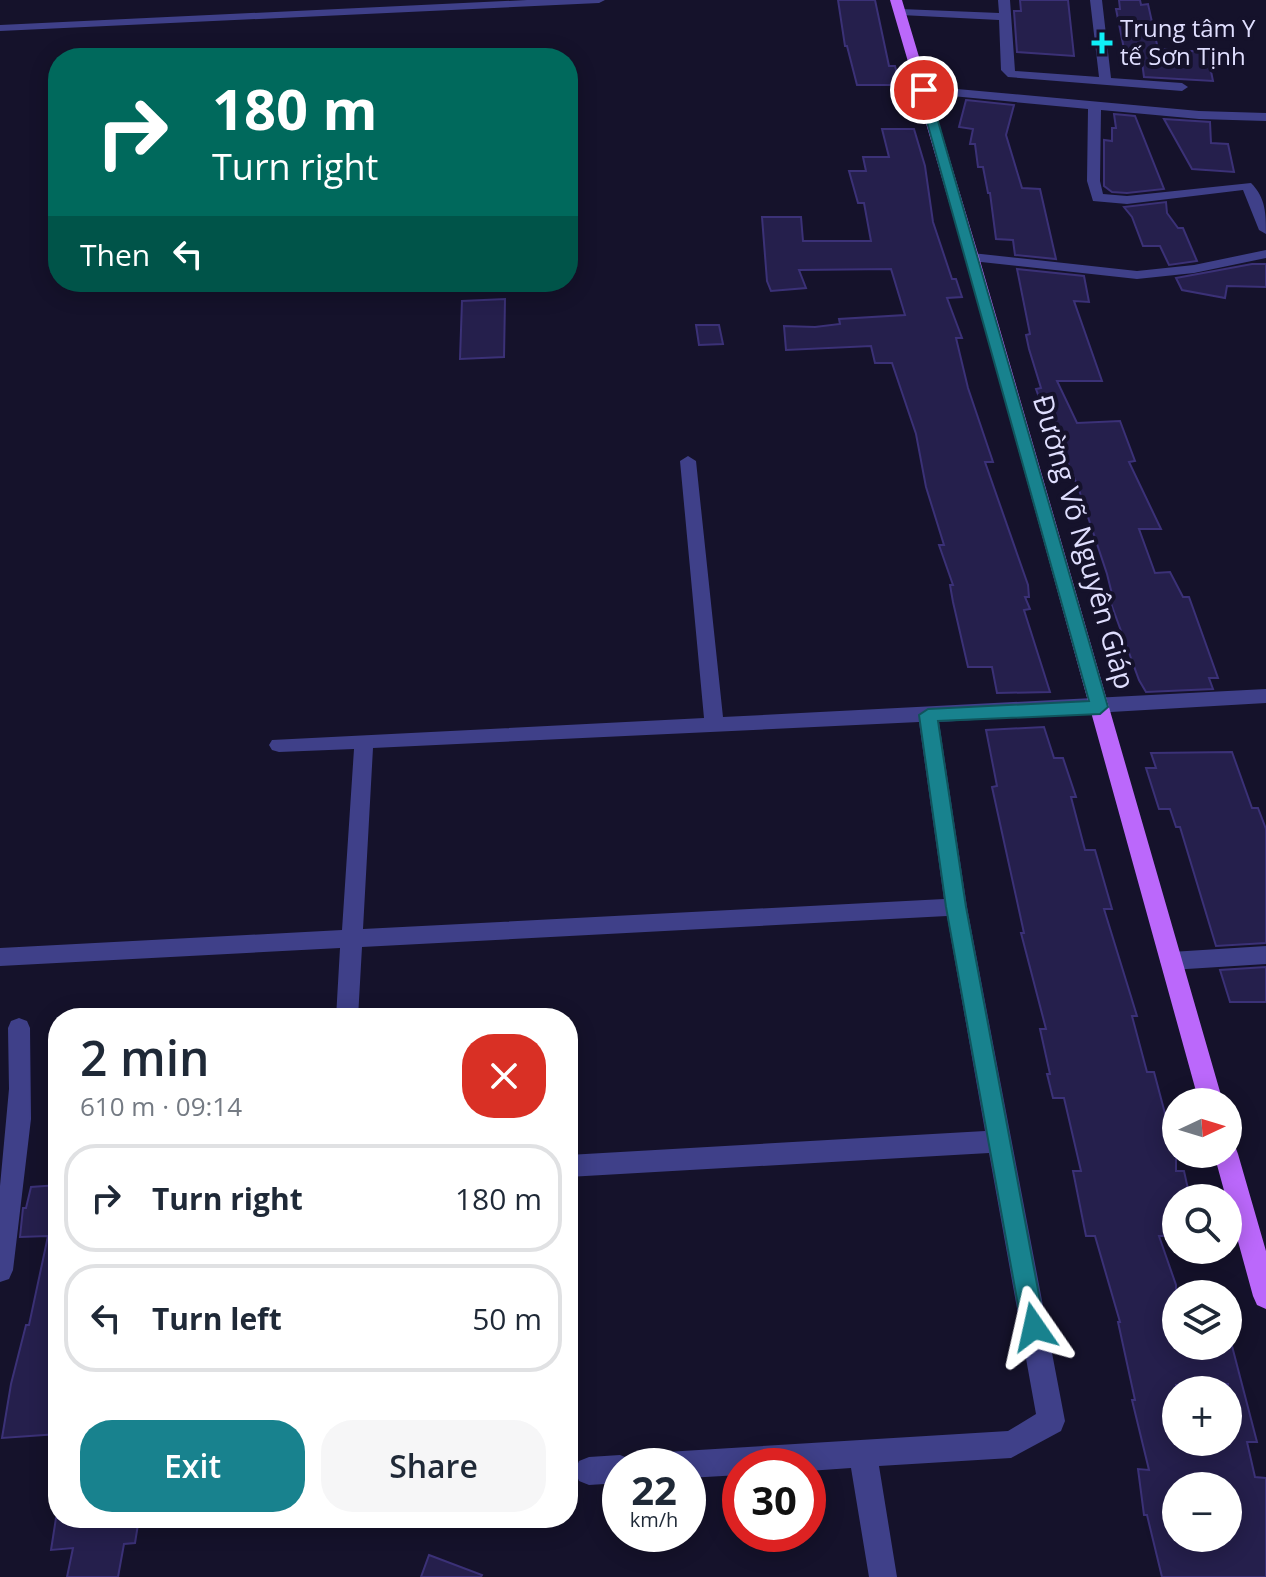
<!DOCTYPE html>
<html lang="en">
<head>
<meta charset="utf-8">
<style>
	body { margin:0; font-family:"Open Sans",sans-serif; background:#f6f6f7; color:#1f2937; height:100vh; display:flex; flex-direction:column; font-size:30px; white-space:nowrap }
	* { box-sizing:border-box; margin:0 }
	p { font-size:26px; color:#747a83 }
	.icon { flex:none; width:44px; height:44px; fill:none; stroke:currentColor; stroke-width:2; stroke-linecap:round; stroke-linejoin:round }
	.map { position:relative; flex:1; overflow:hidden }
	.sheet { position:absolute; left:48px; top:1008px; width:530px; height:520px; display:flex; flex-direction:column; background:#fff; border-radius:32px; box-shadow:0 4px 20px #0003 }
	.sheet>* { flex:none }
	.top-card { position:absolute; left:48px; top:48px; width:530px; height:244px; border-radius:32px; box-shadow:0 4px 20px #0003; background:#00695c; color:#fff; overflow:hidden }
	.needle { width:52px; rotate:86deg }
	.controls { position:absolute; left:1162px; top:1088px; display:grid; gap:16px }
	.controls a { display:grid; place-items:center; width:80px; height:80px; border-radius:50%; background:#fff; box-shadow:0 4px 20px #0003; font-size:40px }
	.speed { position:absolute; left:602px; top:1448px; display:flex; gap:16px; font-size:40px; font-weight:700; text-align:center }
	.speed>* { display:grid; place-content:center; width:104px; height:104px; border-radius:50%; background:#fff; box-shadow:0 4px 20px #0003; line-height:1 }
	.speed small { font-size:20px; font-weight:400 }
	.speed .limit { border:12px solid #d22; background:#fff; color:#111 }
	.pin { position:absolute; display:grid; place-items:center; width:68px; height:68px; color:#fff; margin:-34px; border:4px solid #fff; border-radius:50%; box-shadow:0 2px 8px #0007 }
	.me { position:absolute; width:88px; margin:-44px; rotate:349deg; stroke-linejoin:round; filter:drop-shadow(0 0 6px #0008) }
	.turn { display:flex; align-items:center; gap:28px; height:168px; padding:0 32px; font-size:36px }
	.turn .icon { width:104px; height:104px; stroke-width:2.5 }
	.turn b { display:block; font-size:56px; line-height:68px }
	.then { display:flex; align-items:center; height:76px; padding:0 32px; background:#0003; gap:16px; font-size:30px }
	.round { display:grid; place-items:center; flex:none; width:84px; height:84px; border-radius:32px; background:#f6f6f7 }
	.summary { display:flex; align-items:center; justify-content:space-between; height:136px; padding:0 32px }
	h1 { font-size:48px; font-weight:600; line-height:60px }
	.button { display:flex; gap:16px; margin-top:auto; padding:16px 32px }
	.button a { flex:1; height:92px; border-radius:32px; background:#18828e; color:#fff; font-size:32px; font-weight:600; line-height:92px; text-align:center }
	.button a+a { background:#f6f6f7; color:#1f2937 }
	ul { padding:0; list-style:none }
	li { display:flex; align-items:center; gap:24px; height:108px; margin:0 16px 12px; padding:0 16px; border:4px solid #e0e1e3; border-radius:32px }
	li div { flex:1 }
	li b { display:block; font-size:30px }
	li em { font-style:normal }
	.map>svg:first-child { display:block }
</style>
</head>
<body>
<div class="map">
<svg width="1266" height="1577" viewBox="0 0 1266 1577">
	<rect width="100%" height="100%" fill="#15122b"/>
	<g fill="#251f4c" stroke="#3b3177" stroke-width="2" fill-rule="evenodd">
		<polygon points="838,0 875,0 889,66 895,66 900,85 857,85 847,46 845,46"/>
		<polygon points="1020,0 1068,0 1074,56 1017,52 1014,11 1021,11"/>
		<polygon points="1119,0 1140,0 1141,5 1148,4 1158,49 1207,52 1213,81 1144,77 1141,54 1125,54 1116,9 1120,9"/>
		<polygon points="966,100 1014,105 1006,135 1022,188 1040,189 1056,259 1015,255 1013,240 996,239 990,193 988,193 983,167 978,167 975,144 970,144 973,129 959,127"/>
		<polygon points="1114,114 1135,116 1164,189 1127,193 1112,192 1104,186 1104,140 1112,141 1112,128 1116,128"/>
		<polygon points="1164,119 1210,122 1211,143 1228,144 1234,172 1192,169"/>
		<polygon points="882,129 914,129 925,166 933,222 952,279 956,279 962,297 947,298 962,338 956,338 968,388 993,462 985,462 1028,585 1029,597 1025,597 1030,609 1024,610 1050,692 997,693 992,667 968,667 953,602 950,585 953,585 939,545 944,545 926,487 916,434 892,363 875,363 871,346 786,350 784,326 815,327 840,324 839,319 905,315 891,269 799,270 806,288 771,291 767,281 762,217 801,217 803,241 871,241 864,203 858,203 849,171 866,171 863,157 889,157"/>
		<polygon points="1166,202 1167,213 1178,228 1183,228 1197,261 1169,265 1160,246 1143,246 1132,217 1124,207"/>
		<polygon points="1252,264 1266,264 1266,287 1227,286 1225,298 1182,290 1176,278"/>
		<polygon points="1017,269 1084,276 1089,302 1074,301 1102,381 1057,381 1077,423 1120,421 1135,461 1129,462 1161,529 1139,529 1155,573 1170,572 1183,597 1189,597 1218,678 1209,678 1213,689 1146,692 1139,680 1109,598 1113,598 1107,574 1078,487 1056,433 1052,433 1036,389 1041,388 1029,349 1026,335 1030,334"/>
		<polygon points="505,299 504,357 460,359 462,301"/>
		<polygon points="696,325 719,325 723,344 699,345"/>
		<path d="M 1044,727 L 1054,758 L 1063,758 L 1076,797 L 1071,797 L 1085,850 L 1095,850 L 1112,909 L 1104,909 L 1137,1016 L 1132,1016 L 1147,1072 L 1154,1072 L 1167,1121 L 1176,1121 L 1176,1171 L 1184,1171 L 1190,1198 L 1176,1198 L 1176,1236 L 1159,1236 L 1176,1285 L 1176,1346 L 1232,1346 L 1257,1442 L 1247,1442 L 1255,1477 L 1266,1478 L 1266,1577 L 1162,1577 L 1147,1515 L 1144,1515 L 1138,1469 L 1149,1470 L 1132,1400 L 1135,1400 L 1118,1322 L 1120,1322 L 1095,1236 L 1086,1236 L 1073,1171 L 1081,1171 L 1064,1098 L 1053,1098 L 1047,1074 L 1050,1074 L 1040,1029 L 1046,1029 L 1021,933 L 1024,933 L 992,787 L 997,786 L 986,730 ZM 1228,1384 L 1228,1442 L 1176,1442 L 1176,1385 ZM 1176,1486 L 1228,1486 L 1228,1538 L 1176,1538 Z"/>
		<polygon points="1232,752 1252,808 1258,808 1266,829 1266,943 1216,946 1180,827 1176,827 1170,809 1159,809 1146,768 1156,768 1151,753"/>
		<polygon points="1266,967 1266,1002 1230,1002 1220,970"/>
		<polygon points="58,1185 58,1434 2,1438 11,1384 26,1325 29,1325 48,1236 20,1237 23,1208 26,1208 31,1187"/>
		<polygon points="56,1518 139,1518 135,1543 124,1544 118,1577 67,1577 73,1548 51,1550"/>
		<polygon points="429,1555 482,1575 481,1577 421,1577"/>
	</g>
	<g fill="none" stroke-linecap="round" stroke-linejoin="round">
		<g fill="#3f4089" fill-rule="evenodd">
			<polygon points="527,0 605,0 599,3 0,31 0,25"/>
			<polygon points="998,0 1010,0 1015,71 1099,77 1090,0 1102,0 1111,78 1182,83 1188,87 1182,91 1008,77 1001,70 999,20 901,15 895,12 901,9 999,13"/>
			<path d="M 924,86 L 1199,111 L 1266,113 L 1266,121 L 1199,119 L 1101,110 L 1100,181 L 1103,194 L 1127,196 L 1251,183 C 1266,198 1266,214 1266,234 L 1259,230 L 1243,190 L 1127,204 L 1093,201 L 1087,181 L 1088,109 L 920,93 L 918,90 Z"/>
			<polygon points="1266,250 1266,258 1194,273 1137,279 972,261 965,257 972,253 1137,271 1194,265"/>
			<path d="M 688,456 L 696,461 L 723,717 L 1266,689 L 1266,703 L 939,722 L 967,907 L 1065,1421 L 1061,1431 L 1011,1458 L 879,1466 L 897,1577 L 869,1577 L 851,1468 L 808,1471 L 808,1466 L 740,1466 L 740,1475 L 688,1478 L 688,1466 L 652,1466 L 656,1456 L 666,1452 L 1008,1431 L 1036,1414 L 989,1153 L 568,1177 L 568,1155 L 985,1131 L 947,916 L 362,947 L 358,1018 L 336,1018 L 340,948 L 0,966 L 0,948 L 342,930 L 354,749 L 279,752 L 272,750 L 269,745 L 272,740 L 704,718 L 680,461 ZM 919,722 L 944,899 L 363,929 L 373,748 Z"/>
			<polygon points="1266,946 1266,964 1171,970 1163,968 1160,961 1163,954 1171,952"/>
			<polygon points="19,1018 27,1021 30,1028 31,1119 13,1270 9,1279 0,1282 0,1186 9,1089 8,1028 11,1021"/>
			<polygon points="620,1455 630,1459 633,1466 620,1466 620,1483 589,1485 579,1481 575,1471 579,1461 589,1457"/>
		</g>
		<g fill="#bb68fb" fill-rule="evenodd">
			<polygon points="890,0 902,0 979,257 1223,1102 1199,1102 965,257"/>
			<polygon points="1228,1144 1235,1146 1238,1154 1266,1251 1266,1309 1257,1305 1253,1296 1214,1154 1228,1154"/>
		</g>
	</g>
	<polygon fill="#18828e" stroke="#10545c" stroke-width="2" points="924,86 929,90 1108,707 1100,714 938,721 966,907 1045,1327 1042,1336 1034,1339 1025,1336 1022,1327 946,907 919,715 928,709 1089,701 918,90"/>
	<path fill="#0feff8" stroke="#15122b" stroke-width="3" d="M1098 31h8v8h8v8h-8v8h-8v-8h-8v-8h8z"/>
	<g text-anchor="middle" stroke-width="8" stroke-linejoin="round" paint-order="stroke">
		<g font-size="24" fill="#dfdefe" stroke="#15122b" text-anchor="start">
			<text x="1120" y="37">Trung tâm Y<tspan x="1120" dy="28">tế Sơn Tịnh</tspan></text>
		</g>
		<g font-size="28" fill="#dfdefe" stroke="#15122b">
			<text transform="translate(1084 542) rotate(74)" y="10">Đường Võ Nguyên Giáp</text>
		</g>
	</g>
</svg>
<div class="controls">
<a><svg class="needle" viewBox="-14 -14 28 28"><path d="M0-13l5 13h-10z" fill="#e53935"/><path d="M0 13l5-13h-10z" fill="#747a83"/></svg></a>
<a><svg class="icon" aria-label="search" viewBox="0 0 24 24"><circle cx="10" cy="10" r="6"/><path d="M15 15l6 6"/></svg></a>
<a><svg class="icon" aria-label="layers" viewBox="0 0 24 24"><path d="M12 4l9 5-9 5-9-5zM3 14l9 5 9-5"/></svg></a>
<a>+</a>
<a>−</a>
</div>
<div class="speed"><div>22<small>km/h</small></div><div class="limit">30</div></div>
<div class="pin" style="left:924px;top:90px;background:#d93025"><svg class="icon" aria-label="arrive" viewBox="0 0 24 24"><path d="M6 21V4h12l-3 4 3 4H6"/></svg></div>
<svg class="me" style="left:1034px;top:1327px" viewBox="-20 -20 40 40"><path d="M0-17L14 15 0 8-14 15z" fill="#18828e" stroke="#fff" stroke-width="4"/></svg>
<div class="top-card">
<div class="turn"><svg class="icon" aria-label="right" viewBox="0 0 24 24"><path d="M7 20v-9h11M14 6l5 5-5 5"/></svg><div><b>180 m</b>Turn right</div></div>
<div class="then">Then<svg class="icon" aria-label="left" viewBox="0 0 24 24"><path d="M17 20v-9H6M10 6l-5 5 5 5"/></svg></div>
</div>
<section class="sheet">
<div class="summary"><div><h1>2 min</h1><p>610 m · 09:14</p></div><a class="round" style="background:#d93025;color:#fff"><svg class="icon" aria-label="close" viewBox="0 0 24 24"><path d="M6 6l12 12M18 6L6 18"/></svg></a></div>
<ul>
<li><svg class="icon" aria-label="right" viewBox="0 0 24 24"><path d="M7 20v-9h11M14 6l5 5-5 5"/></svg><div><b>Turn right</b></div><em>180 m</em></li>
<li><svg class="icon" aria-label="left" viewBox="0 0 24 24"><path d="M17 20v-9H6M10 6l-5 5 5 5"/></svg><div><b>Turn left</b></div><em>50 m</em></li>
</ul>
<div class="button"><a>Exit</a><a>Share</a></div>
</section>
</div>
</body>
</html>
